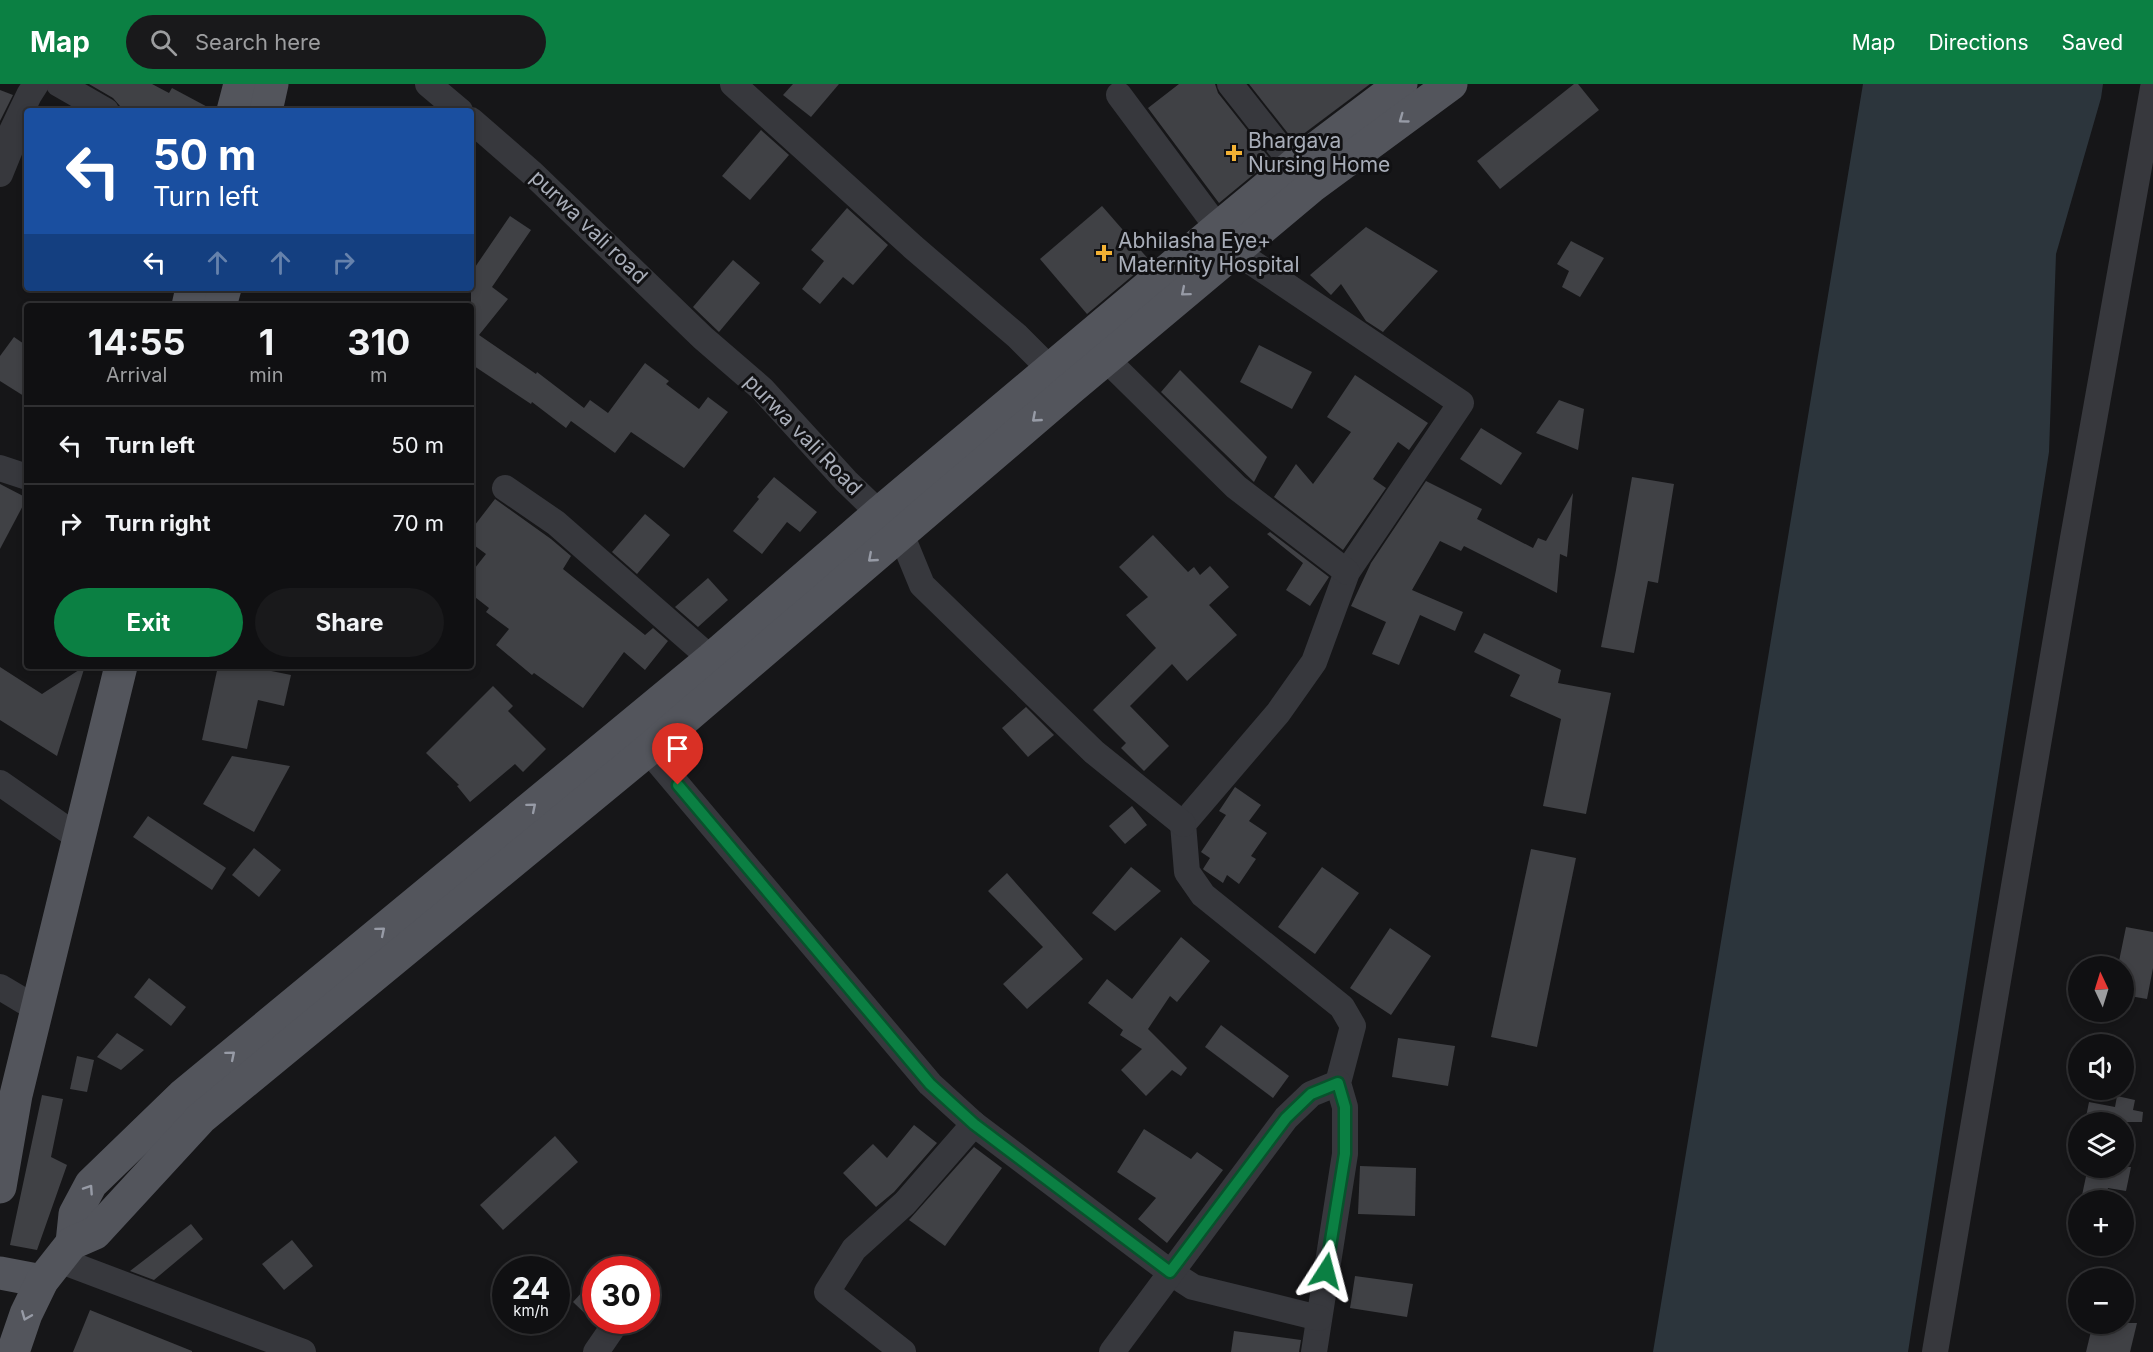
<!DOCTYPE html>
<html lang="en">
<head>
<meta charset="utf-8">
<style>
	body { margin:0; font-family:Inter,sans-serif; background:#19191b; color:#f1f3f6; height:100vh; display:flex; flex-direction:column; font-size:22px; white-space:nowrap }
	* { box-sizing:border-box; margin:0 }
	p { font-size:20px; color:#9c9d9f }
	.icon { flex:none; width:33px; height:33px; fill:none; stroke:currentColor; stroke-width:2; stroke-linecap:round; stroke-linejoin:round }
	.map { position:relative; flex:1; overflow:hidden }
	.side { position:absolute; left:24px; top:219px; width:450px; height:366px; display:flex; flex-direction:column; background:#101012; border-radius:6px; box-shadow:0 3px 9px #0003,0 0 0 2px #303032 }
	.side>* { flex:none }
	.banner { position:absolute; left:24px; top:24px; width:450px; height:183px; border-radius:6px; box-shadow:0 3px 9px #0003,0 0 0 2px #303032; background:#1a4fa0; color:#fff; overflow:hidden }
	.needle { width:39px; rotate:356deg }
	.tools { position:absolute; left:2068px; top:872px; display:grid; gap:12px }
	.tools a { display:grid; place-items:center; width:66px; height:66px; border-radius:50%; background:#101012; box-shadow:0 3px 9px #0003,0 0 0 2px #303032; font-size:30px }
	.speed { position:absolute; left:492px; top:1172px; display:flex; gap:12px; font-size:30px; font-weight:700; text-align:center }
	.speed>* { display:grid; place-content:center; width:78px; height:78px; border-radius:50%; background:#101012; box-shadow:0 3px 9px #0003,0 0 0 2px #303032; line-height:1 }
	.speed small { font-size:15px; font-weight:400 }
	.speed .limit { border:9px solid #d22; background:#fff; color:#111 }
	.pin { position:absolute; display:grid; place-items:center; width:51px; height:51px; color:#fff; margin:-62px -26px; border-radius:50% 50% 50% 0; rotate:-45deg; box-shadow:0 0 6px #0007 }
	.pin .icon { rotate:45deg }
	.me { position:absolute; width:66px; margin:-33px; rotate:9deg; stroke-linejoin:round; filter:drop-shadow(0 0 4px #0008) }
	.turn { display:flex; align-items:center; gap:21px; height:126px; padding:0 30px; font-size:27px }
	.turn .icon { width:78px; height:78px; stroke-width:2.5 }
	.turn b { display:block; font-size:42px; line-height:51px }
	.lanes { display:flex; align-items:center; height:57px; padding:0 30px; background:#0003; justify-content:center; gap:30px; direction:ltr }
	.lanes .off { opacity:.35 }
	.eta { display:flex; justify-content:space-evenly; align-items:center; height:102px; text-align:center }
	.eta b { font-size:36px; font-weight:700; line-height:42px }
	.cta { display:flex; gap:12px; margin-top:auto; padding:12px 30px }
	.cta a { flex:1; height:69px; border-radius:36px; background:#0b8043; color:#fff; font-size:24px; font-weight:700; line-height:69px; text-align:center }
	.cta a+a { background:#19191b; color:#f1f3f6 }
	ul { padding:0; list-style:none }
	li { display:flex; align-items:center; gap:18px; height:78px; padding:0 30px; border-top:2px solid #303032 }
	li div { flex:1 }
	li b { display:block; font-size:22px }
	li em { font-style:normal }
	header { display:flex; align-items:center; gap:36px; box-sizing:border-box; height:84px; padding:0 30px; background:#0b8043; color:#fff }
	header strong { font-size:28px }
	nav { display:flex; gap:33px; margin-inline-start:auto; font-size:21px }
	.search { width:420px; height:54px; background:#19191b; display:flex; align-items:center; gap:15px; box-sizing:border-box; padding:0 21px; border-radius:33px; color:#9c9d9f; font-size:22px }
	.map>svg:first-child { display:block }
</style>
</head>
<body>
<header>
<strong>Map</strong>
<div class="search"><svg class="icon" aria-label="search" viewBox="0 0 24 24"><circle cx="10" cy="10" r="6"/><path d="M15 15l6 6"/></svg>Search here</div>
<nav><a>Map</a><a>Directions</a><a>Saved</a></nav>
</header>
<div class="map">
<svg width="2153" height="1268" viewBox="0 0 2153 1268">
	<rect width="100%" height="100%" fill="#161618"/>
	<polygon fill="#2c353c" points="1863,0 2103,0 2101,14 2056,170 2049,368 1908,1268 1653,1268"/>
	<g fill="#404145">
		<polygon points="89,0 152,0 169,9 172,4 215,27 131,27 120,22 113,14"/>
		<polygon points="793,0 839,0 811,33 783,11"/>
		<polygon points="1179,0 1215,0 1218,9 1271,76 1219,119 1148,24"/>
		<polygon points="1249,0 1370,0 1294,57"/>
		<polygon points="1574,0 1578,0 1599,26 1500,105 1477,77"/>
		<polygon points="0,6 13,11 0,37"/>
		<polygon points="761,46 789,71 750,116 722,92"/>
		<polygon points="1102,122 1150,177 1087,230 1040,175"/>
		<polygon points="847,124 888,161 853,201 843,193 820,220 802,205 824,177 811,166"/>
		<polygon points="510,132 531,146 492,203 508,215 479,251 536,290 537,288 584,324 590,316 608,329 645,279 669,297 666,300 699,325 708,313 728,328 684,384 631,348 615,369 571,337 566,344 532,318 531,320 471,280 471,189"/>
		<polygon points="1366,143 1438,187 1383,248 1366,237 1341,200 1331,211 1310,191"/>
		<polygon points="1571,157 1604,174 1580,213 1562,203 1569,187 1557,180"/>
		<polygon points="733,176 760,199 719,248 693,223"/>
		<polygon points="14,253 27,262 27,314 0,297 0,272"/>
		<polygon points="1259,261 1312,288 1292,325 1240,298"/>
		<polygon points="1180,286 1267,373 1254,398 1161,308"/>
		<polygon points="1355,291 1428,339 1409,366 1398,358 1373,395 1386,404 1343,466 1274,413 1296,380 1313,400 1351,348 1327,333"/>
		<polygon points="1559,316 1584,325 1578,366 1536,349"/>
		<polygon points="1481,344 1522,369 1501,401 1460,375"/>
		<polygon points="774,393 817,428 800,448 787,438 762,470 733,447 759,415 757,413"/>
		<polygon points="1632,393 1674,400 1658,499 1648,497 1634,569 1601,563 1616,486"/>
		<polygon points="1426,397 1482,425 1477,435 1533,464 1538,454 1546,457 1573,409 1567,473 1560,470 1557,509 1464,462 1461,467 1440,457 1412,506 1463,528 1455,547 1420,531 1399,581 1372,570 1386,538 1351,522 1371,479"/>
		<polygon points="0,400 27,414 0,465"/>
		<polygon points="495,415 551,455 571,472 563,485 645,551 653,544 668,557 645,586 624,568 583,624 534,589 532,591 496,561 509,545 486,528 489,524 471,510 471,489 486,470 471,459 471,446"/>
		<polygon points="645,430 670,451 637,490 612,468"/>
		<polygon points="1270,448 1329,493 1310,522 1286,506 1303,479 1267,450"/>
		<polygon points="1153,451 1188,488 1194,483 1200,491 1210,482 1229,503 1209,521 1237,551 1187,597 1172,580 1130,622 1169,662 1144,687 1121,664 1126,659 1093,626 1156,564 1126,531 1148,513 1119,483"/>
		<polygon points="708,494 728,516 698,543 675,523"/>
		<polygon points="1484,549 1561,586 1558,599 1611,609 1586,730 1543,722 1561,635 1510,612 1520,591 1474,568"/>
		<polygon points="85,582 57,672 0,636 0,583 42,610"/>
		<polygon points="218,582 247,582 291,591 284,622 258,616 247,665 202,656"/>
		<polygon points="493,602 513,622 508,627 546,665 523,688 515,680 470,718 457,702 459,701 426,669"/>
		<polygon points="1026,623 1054,651 1028,673 1002,644"/>
		<polygon points="232,672 290,682 254,748 203,720"/>
		<polygon points="1235,703 1261,721 1249,737 1267,749 1251,772 1256,775 1239,800 1227,791 1223,799 1204,786 1203,785 1210,774 1201,768 1226,731 1219,727"/>
		<polygon points="1132,722 1147,741 1125,760 1109,742"/>
		<polygon points="148,732 226,784 212,806 133,753"/>
		<polygon points="254,764 281,786 259,813 232,791"/>
		<polygon points="1531,765 1576,774 1537,963 1491,953"/>
		<polygon points="1131,783 1161,807 1115,847 1092,829"/>
		<polygon points="1322,783 1359,809 1315,870 1278,843"/>
		<polygon points="1007,789 1083,875 1027,925 1003,900 1043,863 988,807"/>
		<polygon points="2126,843 2153,848 2153,884 2147,915 2124,911 2124,882 2118,882"/>
		<polygon points="1390,844 1431,872 1391,931 1350,904"/>
		<polygon points="1181,853 1210,877 1177,918 1170,912 1148,945 1187,984 1181,992 1172,986 1146,1012 1121,986 1142,965 1120,951 1123,946 1088,919 1107,895 1132,915"/>
		<polygon points="149,894 186,923 171,942 134,913"/>
		<polygon points="1221,941 1289,992 1273,1014 1205,963"/>
		<polygon points="117,949 144,966 121,986 97,973"/>
		<polygon points="1398,954 1455,962 1448,1002 1392,993"/>
		<polygon points="77,972 94,976 87,1008 70,1005"/>
		<polygon points="42,1011 63,1015 51,1073 67,1081 37,1166 10,1161"/>
		<polygon points="2117,1012 2135,1016 2133,1026 2143,1028 2142,1038 2085,1038 2089,1018 2115,1023"/>
		<polygon points="914,1041 937,1059 894,1108 876,1123 843,1089 873,1060 887,1074"/>
		<polygon points="1144,1045 1191,1075 1197,1068 1223,1086 1167,1159 1138,1135 1156,1114 1117,1088"/>
		<polygon points="555,1052 578,1078 503,1146 480,1121"/>
		<polygon points="974,1063 1002,1084 945,1162 909,1136"/>
		<polygon points="1360,1082 1416,1084 1415,1132 1358,1130"/>
		<polygon points="2088,1083 2131,1083 2126,1107 2108,1104 2105,1116 2081,1116"/>
		<polygon points="191,1140 203,1155 154,1196 130,1187"/>
		<polygon points="292,1156 313,1182 284,1206 262,1180"/>
		<polygon points="1355,1192 1413,1200 1407,1233 1350,1224"/>
		<polygon points="596,1193 596,1240 573,1218"/>
		<polygon points="90,1226 192,1267 192,1268 73,1268"/>
		<polygon points="2093,1239 2137,1239 2130,1268 2086,1268"/>
		<polygon points="1234,1247 1301,1256 1299,1268 1231,1268"/>
	</g>
	<g fill="none" stroke-linecap="round" stroke-linejoin="round">
		<g stroke="#37383d" stroke-width="26">
			<polyline points="59,0 106,27"/>
			<polyline points="428,0 460,27"/>
			<polyline points="733,0 913,163 1017,252 1063,298"/>
			<polyline points="1230,0 1304,94"/>
			<polyline points="1119,11 1235,167 1461,319 1347,488 1314,578 1278,629 1183,740 1187,788 1203,811 1342,923 1353,942 1338,999 1345,1023 1345,1070 1314,1268"/>
			<polyline points="471,36 533,90 703,254 762,305 846,397 901,450 922,501 1094,668 1183,740"/>
			<polyline points="0,90 13,58 11,49 29,11 36,0"/>
			<polyline points="1106,275 1236,403 1347,488"/>
			<polyline points="0,384 27,393"/>
			<polyline points="505,404 556,439 724,586"/>
			<polyline points="648,666 930,1000 974,1040 1170,1188 1193,1203 1319,1234"/>
			<polyline points="0,699 79,754"/>
			<polyline points="0,903 37,925"/>
			<polyline points="59,1176 303,1268"/>
			<polyline points="596,1268 618,1236"/>
			<polyline points="903,1268 827,1208 854,1165 905,1119 974,1040"/>
			<polyline points="1112,1268 1286,1034 1311,1010 1338,999"/>
			<polyline points="1935,1268 2073,454 2153,4"/>
		</g>
		<g stroke="#53555c" stroke-width="33">
			<polyline points="233,27 240,0"/>
			<polyline points="266,27 272,0"/>
			<polyline points="188,222 192,204"/>
			<polyline points="220,222 225,204"/>
			<polyline points="0,1103 16,1011 121,582"/>
			<polyline points="72,1159 75,1130 91,1100 182,1012 711,575 879,429 1218,144 1294,81 1401,0"/>
			<polyline points="0,1189 42,1197"/>
			<polyline points="13,1268 26,1230 42,1197 72,1159 95,1149 201,1034 648,666 1070,305 1311,103 1451,0"/>
		</g>
	</g>
	<defs><path id="oneway-chevron" d="M-2-3.5L2.5 0L-2 3.5" fill="none" stroke-width="1.6" stroke-linecap="round" stroke-linejoin="round" transform="scale(1.5)"/></defs>
	<g stroke="#979ba6">
		<use href="#oneway-chevron" transform="translate(1403 35) rotate(144)"/>
		<use href="#oneway-chevron" transform="translate(1185 208) rotate(140)"/>
		<use href="#oneway-chevron" transform="translate(1036 334) rotate(139)"/>
		<use href="#oneway-chevron" transform="translate(872 474) rotate(139)"/>
		<use href="#oneway-chevron" transform="translate(532 723) rotate(-40)"/>
		<use href="#oneway-chevron" transform="translate(381 847) rotate(-40)"/>
		<use href="#oneway-chevron" transform="translate(231 971) rotate(-40)"/>
		<use href="#oneway-chevron" transform="translate(89 1105) rotate(-56)"/>
		<use href="#oneway-chevron" transform="translate(26 1232) rotate(112)"/>
	</g>
	<g fill="none" stroke-linecap="round" stroke-linejoin="round">
		<defs>
			<polyline id="route" points="678,701 930,1000 974,1040 1170,1188 1286,1034 1311,1010 1338,999 1345,1023 1345,1070 1326,1187"/>
		</defs>
		<use href="#route" stroke="#07532c" stroke-width="15"/>
		<use href="#route" stroke="#0b8043" stroke-width="10"/>
	</g>
	<g fill="#f2b134" stroke="#111113" stroke-width="2">
		<path d="M1231 60h6v6h6v6h-6v6h-6v-6h-6v-6h6z"/>
		<path d="M1101 160h6v6h6v6h-6v6h-6v-6h-6v-6h6z"/>
	</g>
	<g text-anchor="middle" stroke-width="6" stroke-linejoin="round" paint-order="stroke">
		<g font-size="21" fill="#a8adb8" stroke="#111113" text-anchor="start">
			<text x="1248" y="64">Bhargava<tspan x="1248" dy="24">Nursing Home</tspan></text>
			<text x="1118" y="164">Abhilasha Eye+<tspan x="1118" dy="24">Maternity Hospital</tspan></text>
		</g>
		<g font-size="21" fill="#a8adb8" stroke="#111113">
			<text transform="translate(589 143) rotate(44)" y="7">purwa vali road</text>
			<text transform="translate(803 351) rotate(46)" y="7">purwa vali Road</text>
		</g>
	</g>
</svg>
<div class="tools">
<a><svg class="needle" viewBox="-14 -14 28 28"><path d="M0-13l5 13h-10z" fill="#e53935"/><path d="M0 13l5-13h-10z" fill="#9c9d9f"/></svg></a>
<a><svg class="icon" aria-label="sound" viewBox="0 0 24 24"><path d="M4 9h4l5-4v14l-5-4H4zM17 9q2 3 0 6"/></svg></a>
<a><svg class="icon" aria-label="layers" viewBox="0 0 24 24"><path d="M12 4l9 5-9 5-9-5zM3 14l9 5 9-5"/></svg></a>
<a>+</a>
<a>−</a>
</div>
<div class="speed"><div>24<small>km/h</small></div><div class="limit">30</div></div>
<div class="pin" style="left:678px;top:701px;background:#d93025"><svg class="icon" aria-label="arrive" viewBox="0 0 24 24"><path d="M6 21V4h12l-3 4 3 4H6"/></svg></div>
<svg class="me" style="left:1326px;top:1187px" viewBox="-20 -20 40 40"><path d="M0-17L14 15 0 8-14 15z" fill="#0b8043" stroke="#fff" stroke-width="4"/></svg>
<div class="banner">
<div class="turn"><svg class="icon" aria-label="left" viewBox="0 0 24 24"><path d="M17 20v-9H6M10 6l-5 5 5 5"/></svg><div><b>50 m</b>Turn left</div></div>
<div class="lanes"><svg class="icon" aria-label="left" viewBox="0 0 24 24"><path d="M17 20v-9H6M10 6l-5 5 5 5"/></svg><svg class="icon off" aria-label="ahead" viewBox="0 0 24 24"><path d="M12 20V5M6 11l6-6 6 6"/></svg><svg class="icon off" aria-label="ahead" viewBox="0 0 24 24"><path d="M12 20V5M6 11l6-6 6 6"/></svg><svg class="icon off" aria-label="right" viewBox="0 0 24 24"><path d="M7 20v-9h11M14 6l5 5-5 5"/></svg></div>
</div>
<section class="side">
<div class="eta">
<div><b>14:55</b><p>Arrival</p></div>
<div><b>1</b><p>min</p></div>
<div><b>310</b><p>m</p></div>
</div>
<ul>
<li><svg class="icon" aria-label="left" viewBox="0 0 24 24"><path d="M17 20v-9H6M10 6l-5 5 5 5"/></svg><div><b>Turn left</b></div><em>50 m</em></li>
<li><svg class="icon" aria-label="right" viewBox="0 0 24 24"><path d="M7 20v-9h11M14 6l5 5-5 5"/></svg><div><b>Turn right</b></div><em>70 m</em></li>
</ul>
<div class="cta"><a>Exit</a><a>Share</a></div>
</section>
</div>
</body>
</html>
